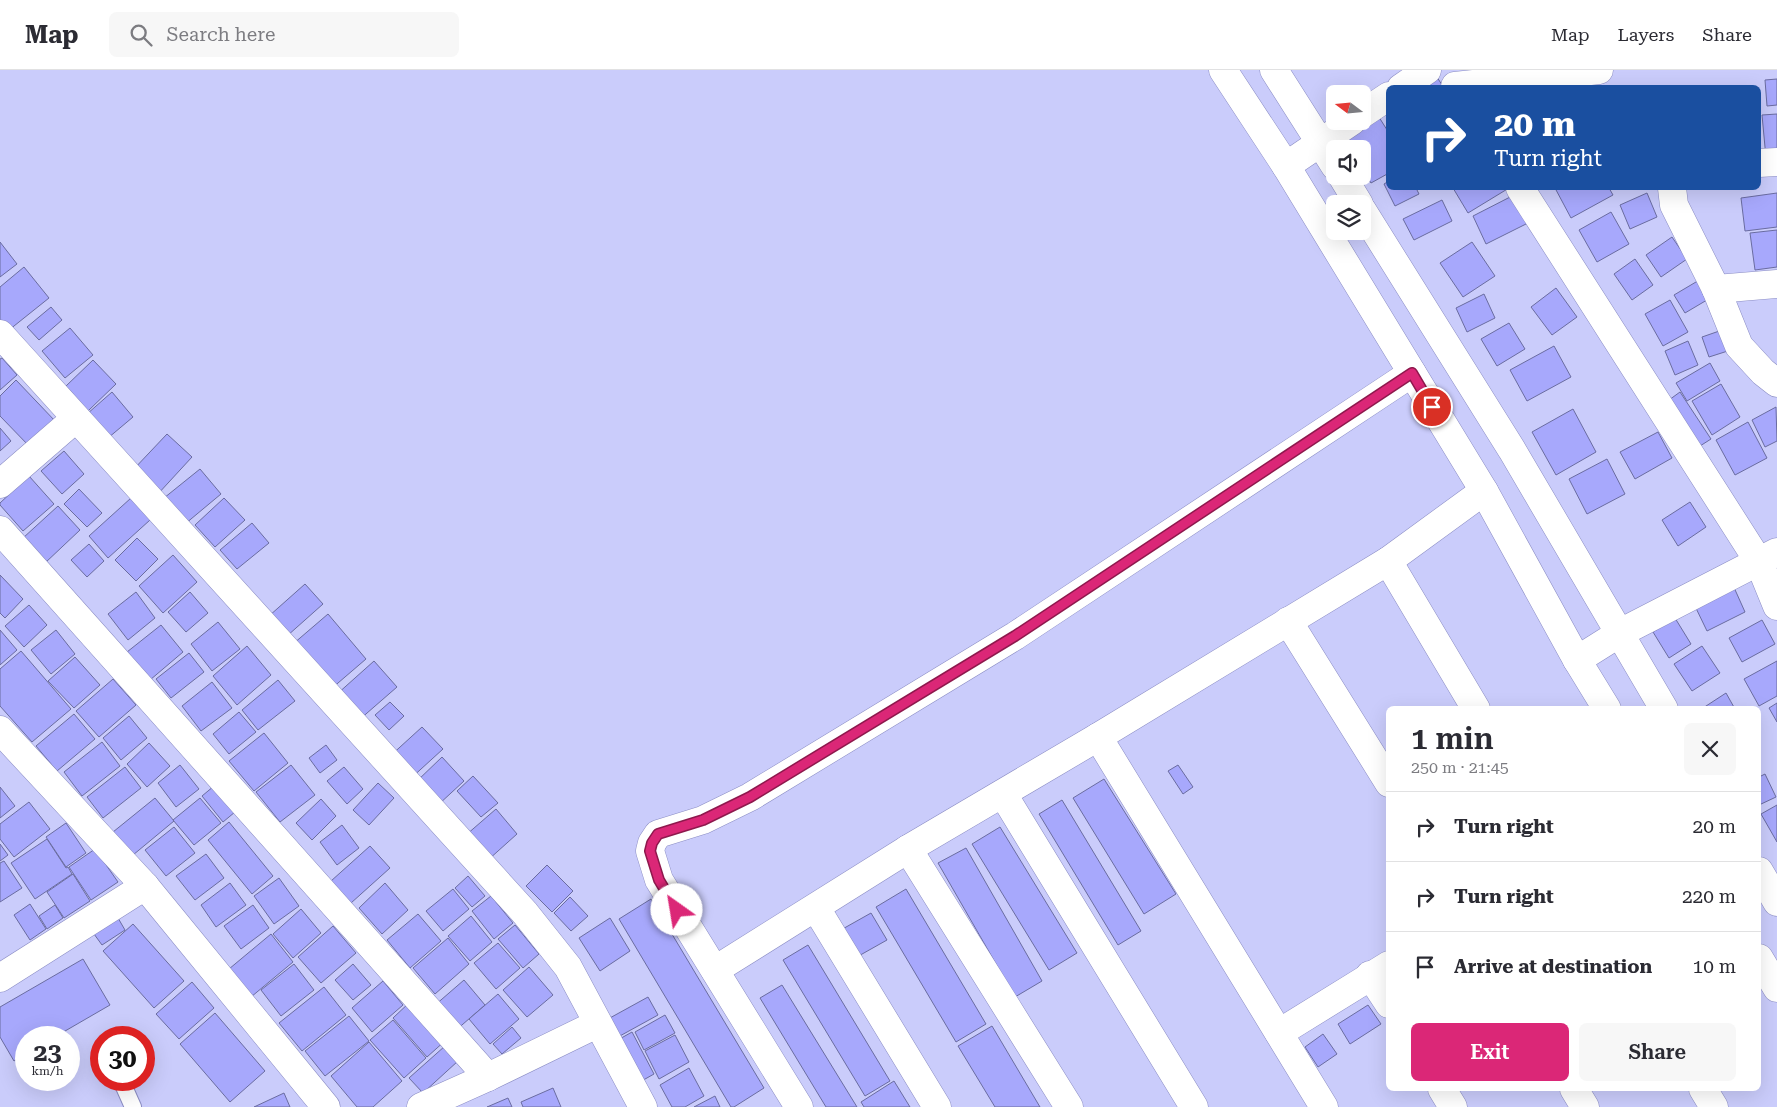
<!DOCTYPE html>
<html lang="en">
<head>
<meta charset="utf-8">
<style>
	body { margin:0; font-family:"Roboto Serif",serif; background:#f7f7f7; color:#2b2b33; height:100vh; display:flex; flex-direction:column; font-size:19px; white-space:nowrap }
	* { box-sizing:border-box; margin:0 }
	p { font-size:16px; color:#7c7c81 }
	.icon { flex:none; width:28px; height:28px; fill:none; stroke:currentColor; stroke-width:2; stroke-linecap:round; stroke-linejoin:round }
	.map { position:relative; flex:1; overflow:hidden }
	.details { position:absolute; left:1386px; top:636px; width:375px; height:385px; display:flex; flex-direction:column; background:#fff; border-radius:8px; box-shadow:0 5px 20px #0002 }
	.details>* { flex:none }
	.banner { position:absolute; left:1386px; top:15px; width:375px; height:105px; border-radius:8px; box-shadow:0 5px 20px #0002; background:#1a4fa0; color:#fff; overflow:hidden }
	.needle { width:32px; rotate:286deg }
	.tools { position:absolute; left:1326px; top:15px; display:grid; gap:10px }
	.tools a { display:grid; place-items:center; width:45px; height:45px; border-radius:8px; background:#fff; box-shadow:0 5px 20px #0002; font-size:25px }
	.speed { position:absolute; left:15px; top:956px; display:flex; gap:10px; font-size:25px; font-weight:700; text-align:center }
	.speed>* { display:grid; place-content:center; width:65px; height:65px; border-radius:50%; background:#fff; box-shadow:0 5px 20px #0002; line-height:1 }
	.speed small { font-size:12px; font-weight:400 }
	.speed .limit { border:8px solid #d22; background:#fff; color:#111 }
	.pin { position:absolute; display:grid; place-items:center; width:42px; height:42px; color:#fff; margin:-21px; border:2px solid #fff; border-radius:50%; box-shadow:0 1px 5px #0007 }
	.me { position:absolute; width:55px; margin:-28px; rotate:328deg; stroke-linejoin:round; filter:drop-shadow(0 0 4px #0008) }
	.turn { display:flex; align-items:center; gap:18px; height:105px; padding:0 25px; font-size:22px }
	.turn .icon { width:65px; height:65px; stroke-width:2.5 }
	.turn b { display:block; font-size:35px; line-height:42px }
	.round { display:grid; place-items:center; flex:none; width:52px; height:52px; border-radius:8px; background:#f7f7f7 }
	.overview { display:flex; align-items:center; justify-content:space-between; height:85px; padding:0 25px }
	h1 { font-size:30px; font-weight:600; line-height:38px }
	.primary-button { display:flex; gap:10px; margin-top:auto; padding:10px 25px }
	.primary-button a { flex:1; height:58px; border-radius:8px; background:#db2777; color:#fff; font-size:20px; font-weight:600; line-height:58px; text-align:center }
	.primary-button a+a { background:#f7f7f7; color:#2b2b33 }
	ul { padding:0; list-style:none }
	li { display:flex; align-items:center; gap:15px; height:70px; padding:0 25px; border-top:1px solid #e1e1e2 }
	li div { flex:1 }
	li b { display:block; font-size:19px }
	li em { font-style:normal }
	header { display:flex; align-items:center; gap:30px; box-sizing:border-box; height:70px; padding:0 25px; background:#fff; border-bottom:1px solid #e1e1e2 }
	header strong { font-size:24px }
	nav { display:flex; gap:28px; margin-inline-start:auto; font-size:18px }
	.search { width:350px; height:45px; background:#f7f7f7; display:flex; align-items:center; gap:12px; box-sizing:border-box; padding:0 18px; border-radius:8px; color:#7c7c81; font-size:19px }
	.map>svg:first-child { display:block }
</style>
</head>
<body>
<header>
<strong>Map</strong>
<div class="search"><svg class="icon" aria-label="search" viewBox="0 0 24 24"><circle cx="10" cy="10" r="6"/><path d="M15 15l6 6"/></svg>Search here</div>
<nav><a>Map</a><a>Layers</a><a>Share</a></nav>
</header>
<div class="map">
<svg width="1777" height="1037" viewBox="0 0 1777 1037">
	<rect width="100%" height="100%" fill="#caccfb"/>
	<g fill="#a7a8fc" stroke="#6a6ca0">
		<polygon points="1435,4 1444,18 1414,18"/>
		<polygon points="1777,9 1777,35 1767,36 1765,10"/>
		<polygon points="1377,44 1389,63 1389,103 1371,113 1362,99 1362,79 1350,79 1342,66"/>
		<polygon points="1777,44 1777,87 1766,88 1762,45"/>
		<polygon points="1389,111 1389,118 1416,118 1419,124 1395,136 1384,114"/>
		<polygon points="1453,118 1509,118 1468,143"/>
		<polygon points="1555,118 1609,118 1613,125 1571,148"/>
		<polygon points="1647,123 1657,147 1630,159 1620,135"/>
		<polygon points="1777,123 1777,157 1745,161 1741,128"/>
		<polygon points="1514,125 1528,153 1486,174 1473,146"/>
		<polygon points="1442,130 1452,151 1414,170 1403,149"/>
		<polygon points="1611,142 1629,174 1597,192 1579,160"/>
		<polygon points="1777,160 1777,197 1755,200 1750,163"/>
		<polygon points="1672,167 1687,189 1661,207 1646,185"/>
		<polygon points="0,172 17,194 0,207"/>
		<polygon points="1472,172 1495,206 1463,227 1440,193"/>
		<polygon points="1635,189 1653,215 1632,230 1614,204"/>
		<polygon points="24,197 49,228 4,264 0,258 0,217"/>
		<polygon points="1701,209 1712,227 1685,243 1674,225"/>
		<polygon points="1556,218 1577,247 1552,265 1531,237"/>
		<polygon points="1484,224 1495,248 1467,262 1456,238"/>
		<polygon points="1670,230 1688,262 1663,276 1645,244"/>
		<polygon points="51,237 62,250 39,270 27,257"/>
		<polygon points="1509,253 1525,279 1497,296 1481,269"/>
		<polygon points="70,258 93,285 65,308 42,281"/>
		<polygon points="1728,258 1734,279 1709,287 1702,267"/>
		<polygon points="1688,271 1698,295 1675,305 1665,281"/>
		<polygon points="1554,276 1571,307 1527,331 1510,300"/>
		<polygon points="2,288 17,305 0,320 0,289"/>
		<polygon points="93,290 116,314 88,341 66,316"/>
		<polygon points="1710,293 1720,311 1687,331 1676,313"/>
		<polygon points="16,310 56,352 30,377 0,346 0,326"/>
		<polygon points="1721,314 1740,347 1712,365 1692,331"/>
		<polygon points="112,322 133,347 108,368 87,344"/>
		<polygon points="1680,322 1711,369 1700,376 1669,330"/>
		<polygon points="1776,337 1777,371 1765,377 1752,350"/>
		<polygon points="1573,339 1596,382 1556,405 1532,362"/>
		<polygon points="1748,352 1767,388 1735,405 1716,370"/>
		<polygon points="0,358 11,371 0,381"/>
		<polygon points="1658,362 1672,388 1635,409 1620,382"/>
		<polygon points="167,364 192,387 157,425 132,401"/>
		<polygon points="64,381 84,404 62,424 41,401"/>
		<polygon points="1607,389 1625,424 1587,444 1569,409"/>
		<polygon points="200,399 221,424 185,454 164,428"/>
		<polygon points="29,406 54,434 23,461 0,435 0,433"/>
		<polygon points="79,419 102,443 87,457 64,434"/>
		<polygon points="131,428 150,450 108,488 89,466"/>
		<polygon points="224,428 245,450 215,477 195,455"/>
		<polygon points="1690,432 1706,457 1678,476 1662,450"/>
		<polygon points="58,436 80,460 45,493 23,468"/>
		<polygon points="252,453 269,473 237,499 220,480"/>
		<polygon points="137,468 158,489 136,511 115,490"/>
		<polygon points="89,474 104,491 87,507 71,490"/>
		<polygon points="173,485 197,512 163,543 139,516"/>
		<polygon points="0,505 23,529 5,548 0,543"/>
		<polygon points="1732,513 1745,542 1707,561 1693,532"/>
		<polygon points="305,514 323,534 287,566 269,546"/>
		<polygon points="136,522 155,548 128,570 108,544"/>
		<polygon points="190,522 208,543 186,562 168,542"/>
		<polygon points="29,535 47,555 24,577 5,556"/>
		<polygon points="328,544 366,589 331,619 293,574"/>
		<polygon points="1675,548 1691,574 1669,588 1653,562"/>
		<polygon points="1762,550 1775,574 1742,592 1729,568"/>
		<polygon points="218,552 240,579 212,601 191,574"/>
		<polygon points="161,555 183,582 150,610 127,582"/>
		<polygon points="0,560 17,580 0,595"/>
		<polygon points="56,560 75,584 51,604 31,580"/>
		<polygon points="247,576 271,605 237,635 213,606"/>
		<polygon points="1702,576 1720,603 1692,621 1674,594"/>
		<polygon points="21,581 71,639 32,672 0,636 0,599"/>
		<polygon points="189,583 204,602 171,628 156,609"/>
		<polygon points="75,587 100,615 74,638 48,611"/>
		<polygon points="374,591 397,617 359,650 336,625"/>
		<polygon points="1777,591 1777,626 1759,636 1744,609"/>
		<polygon points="113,609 136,635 99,667 76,641"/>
		<polygon points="278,610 295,631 258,660 242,640"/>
		<polygon points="212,612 232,638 201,661 182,636"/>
		<polygon points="1726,623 1735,639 1703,639 1703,638"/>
		<polygon points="390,632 404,646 389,660 375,645"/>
		<polygon points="1777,633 1777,652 1769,638"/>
		<polygon points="239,642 256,662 229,684 213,664"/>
		<polygon points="74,644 95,669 57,701 36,676"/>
		<polygon points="129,646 147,668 121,690 103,668"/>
		<polygon points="422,657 443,679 409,710 388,688"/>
		<polygon points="264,663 288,693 254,721 229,691"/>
		<polygon points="102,672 120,696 82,726 64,702"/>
		<polygon points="149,673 170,696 147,717 127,694"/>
		<polygon points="326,675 337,690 320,703 309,688"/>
		<polygon points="442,687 464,711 438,735 416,712"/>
		<polygon points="180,695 199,719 176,737 158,713"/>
		<polygon points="291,695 315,725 280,752 256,722"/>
		<polygon points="1178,695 1193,717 1183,724 1168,701"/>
		<polygon points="125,697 141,718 103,748 87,727"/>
		<polygon points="344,697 363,719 347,734 327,711"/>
		<polygon points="1765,704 1776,727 1759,735 1759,707"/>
		<polygon points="473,706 498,733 481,747 457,721"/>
		<polygon points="1104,709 1176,824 1144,844 1073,728"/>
		<polygon points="378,713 394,728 369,755 353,740"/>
		<polygon points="214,716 235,742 223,752 202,726"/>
		<polygon points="0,717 15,736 0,748"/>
		<polygon points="155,728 174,751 133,785 113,762"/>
		<polygon points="200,728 221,753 194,775 173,750"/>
		<polygon points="321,729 336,746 312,770 296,753"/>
		<polygon points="1062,730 1141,861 1118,875 1039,744"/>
		<polygon points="29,732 50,759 14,787 0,769 0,754"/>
		<polygon points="1777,735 1777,772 1761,744"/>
		<polygon points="496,739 517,764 488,790 466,765"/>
		<polygon points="229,752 273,806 252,824 208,770"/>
		<polygon points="66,753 86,783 66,797 46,767"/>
		<polygon points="342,755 359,778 337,795 320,772"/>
		<polygon points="174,757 195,783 166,806 145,780"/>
		<polygon points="1000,757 1077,883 1049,900 972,774"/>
		<polygon points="47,769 66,798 68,797 72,804 35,829 11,793"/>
		<polygon points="0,774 8,785 0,791"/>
		<polygon points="370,776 390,798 351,833 331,811"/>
		<polygon points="966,778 1042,911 1015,927 938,793"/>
		<polygon points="95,779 118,812 91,830 69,797"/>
		<polygon points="206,784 224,808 195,830 176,806"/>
		<polygon points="4,791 22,818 0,832 0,793"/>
		<polygon points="547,795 573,821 552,842 526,816"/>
		<polygon points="73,804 90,831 64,848 47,822"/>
		<polygon points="468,806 485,826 472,837 455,818"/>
		<polygon points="279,808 299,836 274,854 254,826"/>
		<polygon points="230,813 246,835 216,857 201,835"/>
		<polygon points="385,813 408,840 382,864 359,838"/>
		<polygon points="453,819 469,839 443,861 426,841"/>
		<polygon points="906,819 986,954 956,972 876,837"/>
		<polygon points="491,826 513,853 494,869 472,841"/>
		<polygon points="570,827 588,846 571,861 554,843"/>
		<polygon points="651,829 764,1018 734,1037 731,1037 619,849"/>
		<polygon points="30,834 46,859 30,870 14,845"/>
		<polygon points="55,835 63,848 47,859 39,846"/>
		<polygon points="253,835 269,858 241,879 224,856"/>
		<polygon points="301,839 321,863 293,888 273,864"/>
		<polygon points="871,843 887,870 855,888 839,861"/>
		<polygon points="418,844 441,871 410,898 387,870"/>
		<polygon points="471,846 492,872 470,891 448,866"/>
		<polygon points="118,848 125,860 102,875 94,864"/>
		<polygon points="610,848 630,881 600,901 579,868"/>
		<polygon points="133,854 184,911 154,938 103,881"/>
		<polygon points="515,855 539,884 523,898 498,869"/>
		<polygon points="333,856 356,883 321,913 298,887"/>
		<polygon points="271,864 293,892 251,927 229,899"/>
		<polygon points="448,868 469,894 435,924 413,898"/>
		<polygon points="498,873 520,898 496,919 474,893"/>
		<polygon points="808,875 890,1011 865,1026 783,890"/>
		<polygon points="83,889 110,935 53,968 26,968 26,983 14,991 0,967 0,937"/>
		<polygon points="294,894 314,920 281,946 261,920"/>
		<polygon points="353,894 371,915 353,930 335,910"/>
		<polygon points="529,897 553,925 527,947 503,920"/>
		<polygon points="464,910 485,935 455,961 434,936"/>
		<polygon points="383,911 403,935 372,962 352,938"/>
		<polygon points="192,912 214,938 179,969 156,944"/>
		<polygon points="782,915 857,1037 826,1037 760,928"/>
		<polygon points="324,917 346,945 302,981 279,953"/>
		<polygon points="498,924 519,949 490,974 469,949"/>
		<polygon points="648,927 658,945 618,967 608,949"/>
		<polygon points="411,931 446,970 427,987 393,948"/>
		<polygon points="1368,935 1381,954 1350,974 1338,954"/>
		<polygon points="215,943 265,1001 230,1032 180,974"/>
		<polygon points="665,945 675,963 644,980 635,962"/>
		<polygon points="349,946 369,971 325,1006 305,981"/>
		<polygon points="393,950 426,988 404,1008 370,970"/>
		<polygon points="992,956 1040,1037 995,1037 958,976"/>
		<polygon points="512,957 521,968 502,984 493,974"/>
		<polygon points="632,962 654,1004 638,1013 616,971"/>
		<polygon points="1323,964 1337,984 1318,997 1305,977"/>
		<polygon points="675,965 689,992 659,1009 645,981"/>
		<polygon points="369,972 402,1011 373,1037 357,1037 331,1006"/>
		<polygon points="445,976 458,991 423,1023 409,1008"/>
		<polygon points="689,998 704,1026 685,1037 672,1037 660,1015"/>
		<polygon points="894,1011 910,1037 864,1037 861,1032"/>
		<polygon points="553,1018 561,1037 523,1037 521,1032"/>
		<polygon points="284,1023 290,1037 254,1037"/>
		<polygon points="715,1026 720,1037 694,1037"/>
		<polygon points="508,1028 512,1037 487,1037"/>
	</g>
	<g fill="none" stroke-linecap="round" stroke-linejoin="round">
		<defs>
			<polyline id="lane" points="121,1010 133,1037"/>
			<g id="street">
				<polyline points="1223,0 1286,96 1484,421 1577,590 1607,639"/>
				<polyline points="1274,0 1335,96"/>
				<polyline points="1455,16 1599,0"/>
				<polyline points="1401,18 1427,0"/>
				<polyline points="1362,44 1389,26"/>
				<polyline points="1759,93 1777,92"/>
				<polyline points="1286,96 1352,51"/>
				<polyline points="1342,106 1359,134"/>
				<polyline points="1520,118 1759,492 1777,536"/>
				<polyline points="1672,118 1674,135 1716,219 1739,276 1763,302 1777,313"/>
				<polyline points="1362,140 1512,380 1664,639"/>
				<polyline points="1716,219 1777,214"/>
				<polyline points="0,264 525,843 568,897 643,1037"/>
				<polyline points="0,414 75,349"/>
				<polyline points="0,460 488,1007"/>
				<polyline points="1388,491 1476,639"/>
				<polyline points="1288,551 1389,713"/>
				<polyline points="1577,590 1620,563 1777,482"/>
				<polyline points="0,660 145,816 326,1037"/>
				<polyline points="1098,667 1324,1037"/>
				<polyline points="1003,724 1194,1037"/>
				<polyline points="908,779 1069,1037"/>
				<polyline points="1759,801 1777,832"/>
				<polyline points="816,838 937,1037"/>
				<polyline points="1759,888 1777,918"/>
				<polyline points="715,900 908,779 1098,667 1388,491 1484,421"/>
				<polyline points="1370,905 1389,934"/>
				<polyline points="0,908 145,816"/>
				<polyline points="1279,963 1389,895"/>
				<polyline points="1442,1019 1453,1037"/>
				<polyline points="1574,1019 1585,1037"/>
				<polyline points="1703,1019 1714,1037"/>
				<polyline points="421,1037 488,1007 597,954"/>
				<polyline points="799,1037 659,810 650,781 652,773 658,764 703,750 750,727 1015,566 1412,303"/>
			</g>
		</defs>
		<use href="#lane" stroke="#8b8dc4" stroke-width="18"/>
		<use href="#street" stroke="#8b8dc4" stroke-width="29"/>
		<use href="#lane" stroke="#fff" stroke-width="16"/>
		<use href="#street" stroke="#fff" stroke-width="28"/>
	</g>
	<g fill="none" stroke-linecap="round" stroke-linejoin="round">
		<defs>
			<polyline id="route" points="677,840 659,810 650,781 652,773 658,764 703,750 750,727 1015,566 1412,303 1432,337"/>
		</defs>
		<use href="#route" stroke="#8e194d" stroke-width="12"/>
		<use href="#route" stroke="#db2777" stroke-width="9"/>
	</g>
</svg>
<div class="tools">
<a><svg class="needle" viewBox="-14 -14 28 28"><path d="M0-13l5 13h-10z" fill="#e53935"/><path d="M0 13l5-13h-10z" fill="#7c7c81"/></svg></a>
<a><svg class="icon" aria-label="sound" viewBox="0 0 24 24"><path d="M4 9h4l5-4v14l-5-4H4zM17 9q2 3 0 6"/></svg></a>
<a><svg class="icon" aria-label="layers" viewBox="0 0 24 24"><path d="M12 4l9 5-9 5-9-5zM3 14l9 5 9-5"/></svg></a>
</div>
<div class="speed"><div>23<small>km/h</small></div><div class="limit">30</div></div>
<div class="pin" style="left:1432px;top:337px;background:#d93025"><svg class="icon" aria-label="arrive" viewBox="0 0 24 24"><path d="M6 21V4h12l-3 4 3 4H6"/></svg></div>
<svg class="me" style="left:677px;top:840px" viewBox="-20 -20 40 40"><circle r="19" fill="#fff"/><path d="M0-13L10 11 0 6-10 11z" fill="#db2777"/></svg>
<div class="banner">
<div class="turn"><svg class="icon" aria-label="right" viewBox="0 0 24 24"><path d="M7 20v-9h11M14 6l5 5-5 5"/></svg><div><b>20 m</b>Turn right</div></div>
</div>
<section class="details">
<div class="overview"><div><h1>1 min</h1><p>250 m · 21:45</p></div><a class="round"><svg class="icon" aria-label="close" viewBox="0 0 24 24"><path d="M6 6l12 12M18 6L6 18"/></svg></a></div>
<ul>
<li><svg class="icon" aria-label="right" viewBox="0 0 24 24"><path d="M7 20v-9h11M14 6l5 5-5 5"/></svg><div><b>Turn right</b></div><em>20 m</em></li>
<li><svg class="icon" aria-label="right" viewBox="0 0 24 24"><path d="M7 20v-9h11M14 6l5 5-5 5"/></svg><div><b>Turn right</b></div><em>220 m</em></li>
<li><svg class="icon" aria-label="arrive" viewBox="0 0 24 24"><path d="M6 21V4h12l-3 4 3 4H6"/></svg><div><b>Arrive at destination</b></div><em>10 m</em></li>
</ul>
<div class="primary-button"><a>Exit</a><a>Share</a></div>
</section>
</div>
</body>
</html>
